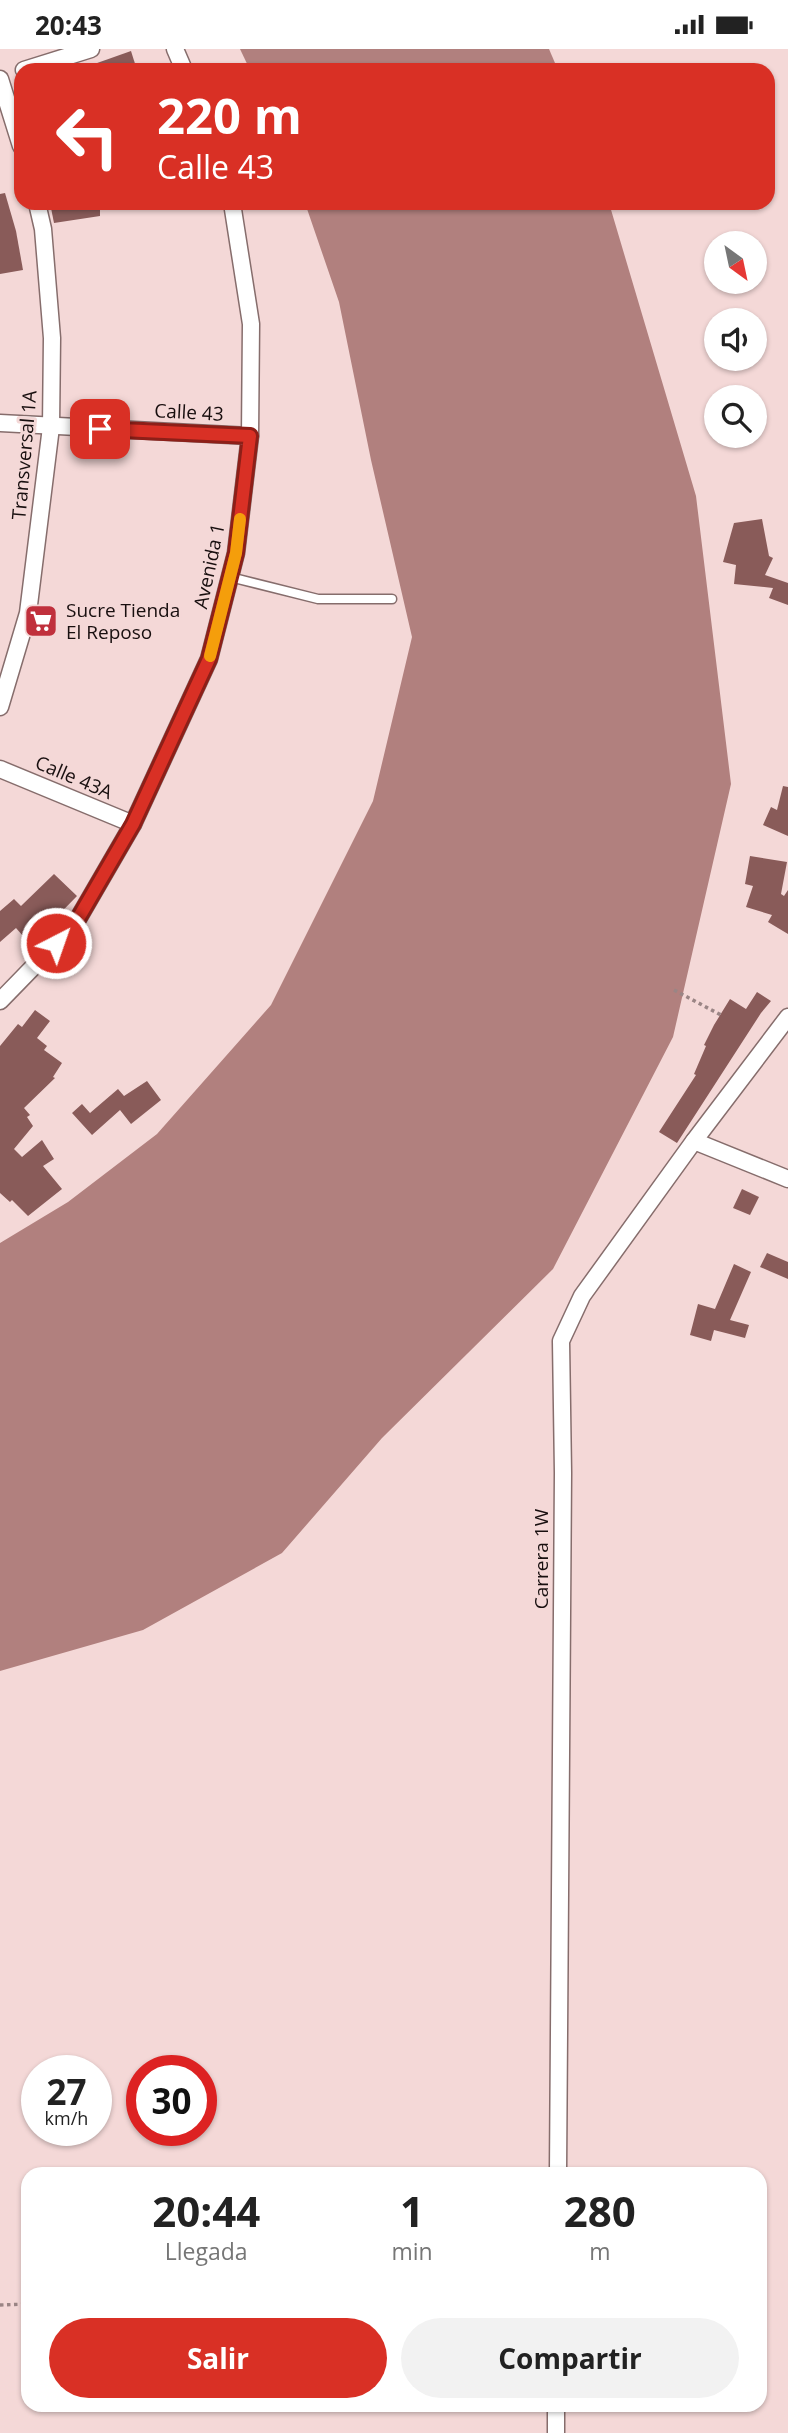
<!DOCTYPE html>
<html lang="es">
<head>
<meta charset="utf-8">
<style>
	body { margin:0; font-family:"Open Sans",sans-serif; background:#f2f2f2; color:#222; height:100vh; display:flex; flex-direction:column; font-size:26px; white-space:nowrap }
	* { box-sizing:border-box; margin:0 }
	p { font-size:23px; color:#767676 }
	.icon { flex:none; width:38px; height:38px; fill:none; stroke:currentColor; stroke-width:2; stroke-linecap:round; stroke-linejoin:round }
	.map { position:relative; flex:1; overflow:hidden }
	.drawer { position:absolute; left:21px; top:2118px; width:746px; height:245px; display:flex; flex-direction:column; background:#fff; border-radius:21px; box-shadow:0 2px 5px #0004 }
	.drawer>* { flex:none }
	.hud { position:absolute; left:14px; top:14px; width:761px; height:147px; border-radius:21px; box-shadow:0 2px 5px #0004; background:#d93025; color:#fff; overflow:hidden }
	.needle { width:46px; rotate:147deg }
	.fabs { position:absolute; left:704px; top:182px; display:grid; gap:14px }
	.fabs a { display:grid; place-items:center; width:63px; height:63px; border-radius:50%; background:#fff; box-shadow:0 2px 5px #0004; font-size:35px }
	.speed { position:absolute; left:21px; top:2006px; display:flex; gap:14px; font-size:35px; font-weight:700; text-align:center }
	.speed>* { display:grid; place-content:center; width:91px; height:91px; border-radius:50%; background:#fff; box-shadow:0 2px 5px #0004; line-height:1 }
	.speed small { font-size:18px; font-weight:400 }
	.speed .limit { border:10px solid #d22; background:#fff; color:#111 }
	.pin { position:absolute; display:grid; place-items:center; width:60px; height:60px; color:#fff; margin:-30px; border-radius:14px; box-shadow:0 4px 10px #0006 }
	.me { position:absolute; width:77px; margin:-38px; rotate:41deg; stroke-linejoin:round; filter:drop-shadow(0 0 5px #0008) }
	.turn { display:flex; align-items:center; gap:24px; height:147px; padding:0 28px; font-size:32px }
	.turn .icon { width:91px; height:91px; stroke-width:2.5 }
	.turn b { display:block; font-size:49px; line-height:60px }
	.eta { display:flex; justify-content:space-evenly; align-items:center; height:119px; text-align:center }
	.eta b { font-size:42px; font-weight:700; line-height:49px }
	.primary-button { display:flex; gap:14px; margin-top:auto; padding:14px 28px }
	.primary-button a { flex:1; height:80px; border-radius:42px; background:#d93025; color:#fff; font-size:28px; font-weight:700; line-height:80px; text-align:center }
	.primary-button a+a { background:#f2f2f2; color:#222 }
	.status { display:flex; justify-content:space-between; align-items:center; height:49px; padding:0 35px; background:#fff; direction:ltr }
	.status svg { height:19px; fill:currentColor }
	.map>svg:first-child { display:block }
</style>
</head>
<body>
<div class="status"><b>20:43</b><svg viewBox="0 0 49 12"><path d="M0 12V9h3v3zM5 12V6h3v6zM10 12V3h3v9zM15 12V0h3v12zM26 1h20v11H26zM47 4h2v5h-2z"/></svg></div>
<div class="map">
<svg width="788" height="2384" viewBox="0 0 788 2384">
	<rect width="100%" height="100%" fill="#f4d8d7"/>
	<g fill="#b1807e">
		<polygon points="240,0 549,0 558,21 250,21"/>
		<polygon points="305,154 609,154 696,447 731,735 673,988 553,1220 382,1389 282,1504 143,1581 0,1622 0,1194 68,1153 157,1085 271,956 373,752 412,588 371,411 339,253"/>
	</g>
	<g fill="#895b59">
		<polygon points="131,2 137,21 83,21 83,19"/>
		<polygon points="5,144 16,182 23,221 0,225 0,145"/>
		<polygon points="50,154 100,154 100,167 54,174"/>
		<polygon points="762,470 769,507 773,509 765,526 788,534 788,556 769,549 773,539 734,535 736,516 723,513 734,474"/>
		<polygon points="783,737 788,738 788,787 763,776 771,758 777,761"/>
		<polygon points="750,807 787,813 781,845 784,847 788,841 788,885 768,873 772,866 746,858 753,837 745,835"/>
		<polygon points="54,825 77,847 30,895 16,879 0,893 0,862 14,850 21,857"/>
		<polygon points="757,943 771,952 761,964 677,1094 659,1083 696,1026 694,1025 706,997 704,996 714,976 730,950 746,960"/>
		<polygon points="35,961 50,972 37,989 47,997 44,1001 62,1014 53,1028 55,1029 24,1059 30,1066 27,1068 33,1077 14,1100 22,1108 42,1091 54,1110 43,1117 62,1140 28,1167 12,1151 10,1153 0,1144 0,997 18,975 22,978"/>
		<polygon points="147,1032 161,1051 131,1075 120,1061 92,1086 72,1064 82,1055 90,1064 118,1040 124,1047"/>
		<polygon points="742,1140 759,1148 750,1166 733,1159"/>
		<polygon points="767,1204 788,1213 788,1230 760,1218"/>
		<polygon points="734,1215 751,1223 730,1271 749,1276 745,1289 714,1281 711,1292 690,1286 698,1255 715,1260"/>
	</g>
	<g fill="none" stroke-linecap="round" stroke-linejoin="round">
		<defs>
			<polyline id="lane" points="230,528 318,550 392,550"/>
			<g id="street">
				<polyline points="175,0 184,21"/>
				<polyline points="24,21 91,0"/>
				<polyline points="0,30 21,97"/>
				<polyline points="0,374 250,387"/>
				<polyline points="0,658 28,564 51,378 52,289 43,180 37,154"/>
				<polyline points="0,720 133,775"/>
				<polyline points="0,952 75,875 133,775 209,610 236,504 250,387 251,275 232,154"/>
				<polyline points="694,1092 788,1130"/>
				<polyline points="558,2124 563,1424 561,1292 582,1247 694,1092 788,968"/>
				<polyline points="556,2384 556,2356"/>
			</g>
		</defs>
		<use href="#lane" stroke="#866d6c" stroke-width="11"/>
		<use href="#street" stroke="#866d6c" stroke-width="19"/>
		<g stroke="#9a8585" stroke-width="3.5" stroke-dasharray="3.5 3.5" stroke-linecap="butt">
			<polyline points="674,941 721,966"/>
			<polyline points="0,2256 28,2255"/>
		</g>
		<use href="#lane" stroke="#fff" stroke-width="8"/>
		<use href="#street" stroke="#fff" stroke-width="16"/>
	</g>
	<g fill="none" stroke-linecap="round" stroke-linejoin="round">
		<defs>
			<polyline id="route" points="56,894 75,875 133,775 209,610 236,504 250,387 100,380"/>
		</defs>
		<use href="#route" stroke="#8d1f18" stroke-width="18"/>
		<use href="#route" stroke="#d93025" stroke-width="12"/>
		<polyline stroke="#f59e0b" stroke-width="12" points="210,607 236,504 240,470"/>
	</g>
	<defs>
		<symbol id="supermarket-square" viewBox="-11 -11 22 22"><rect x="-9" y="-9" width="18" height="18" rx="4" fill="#c0303c" stroke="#f4d8d7"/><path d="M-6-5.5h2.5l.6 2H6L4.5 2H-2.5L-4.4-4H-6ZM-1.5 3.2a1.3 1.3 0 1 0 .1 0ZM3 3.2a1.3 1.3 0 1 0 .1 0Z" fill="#fff"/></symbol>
	</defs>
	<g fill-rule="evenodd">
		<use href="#supermarket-square" x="22" y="553" width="38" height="38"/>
	</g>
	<g text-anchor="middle" stroke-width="6" stroke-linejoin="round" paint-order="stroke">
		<g font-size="19" fill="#180f0f" stroke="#f4d8d7">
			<text transform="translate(189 363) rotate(3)" y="7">Calle 43</text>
			<text transform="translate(24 406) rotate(-85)" y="7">Transversal 1A</text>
			<text transform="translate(209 517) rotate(-78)" y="7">Avenida 1</text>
			<text transform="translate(74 728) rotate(23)" y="7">Calle 43A</text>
			<text transform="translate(541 1510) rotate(-90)" y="7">Carrera 1W</text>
		</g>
		<g font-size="19" fill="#180f0f" stroke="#f4d8d7" text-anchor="start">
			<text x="66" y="568">Sucre Tienda<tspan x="66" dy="22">El Reposo</tspan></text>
		</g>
	</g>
</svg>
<div class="fabs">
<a><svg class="needle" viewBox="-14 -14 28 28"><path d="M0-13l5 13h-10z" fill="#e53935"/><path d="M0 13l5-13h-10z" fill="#767676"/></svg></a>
<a><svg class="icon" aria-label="sound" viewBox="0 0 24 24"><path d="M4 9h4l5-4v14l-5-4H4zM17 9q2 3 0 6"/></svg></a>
<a><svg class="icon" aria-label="search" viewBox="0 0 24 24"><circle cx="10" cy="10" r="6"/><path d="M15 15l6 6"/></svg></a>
</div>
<div class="speed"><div>27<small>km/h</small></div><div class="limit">30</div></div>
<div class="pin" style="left:100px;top:380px;background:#d93025"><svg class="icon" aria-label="arrive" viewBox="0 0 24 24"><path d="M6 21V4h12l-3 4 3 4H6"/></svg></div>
<svg class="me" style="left:56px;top:894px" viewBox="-20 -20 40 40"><circle r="17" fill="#d93025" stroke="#fff" stroke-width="3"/><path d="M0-11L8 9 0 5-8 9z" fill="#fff"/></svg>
<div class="hud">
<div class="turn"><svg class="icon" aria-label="left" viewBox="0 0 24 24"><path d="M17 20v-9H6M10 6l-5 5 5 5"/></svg><div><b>220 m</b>Calle 43</div></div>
</div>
<section class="drawer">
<div class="eta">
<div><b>20:44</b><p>Llegada</p></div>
<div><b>1</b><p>min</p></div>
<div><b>280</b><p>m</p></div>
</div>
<div class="primary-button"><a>Salir</a><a>Compartir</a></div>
</section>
</div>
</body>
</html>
